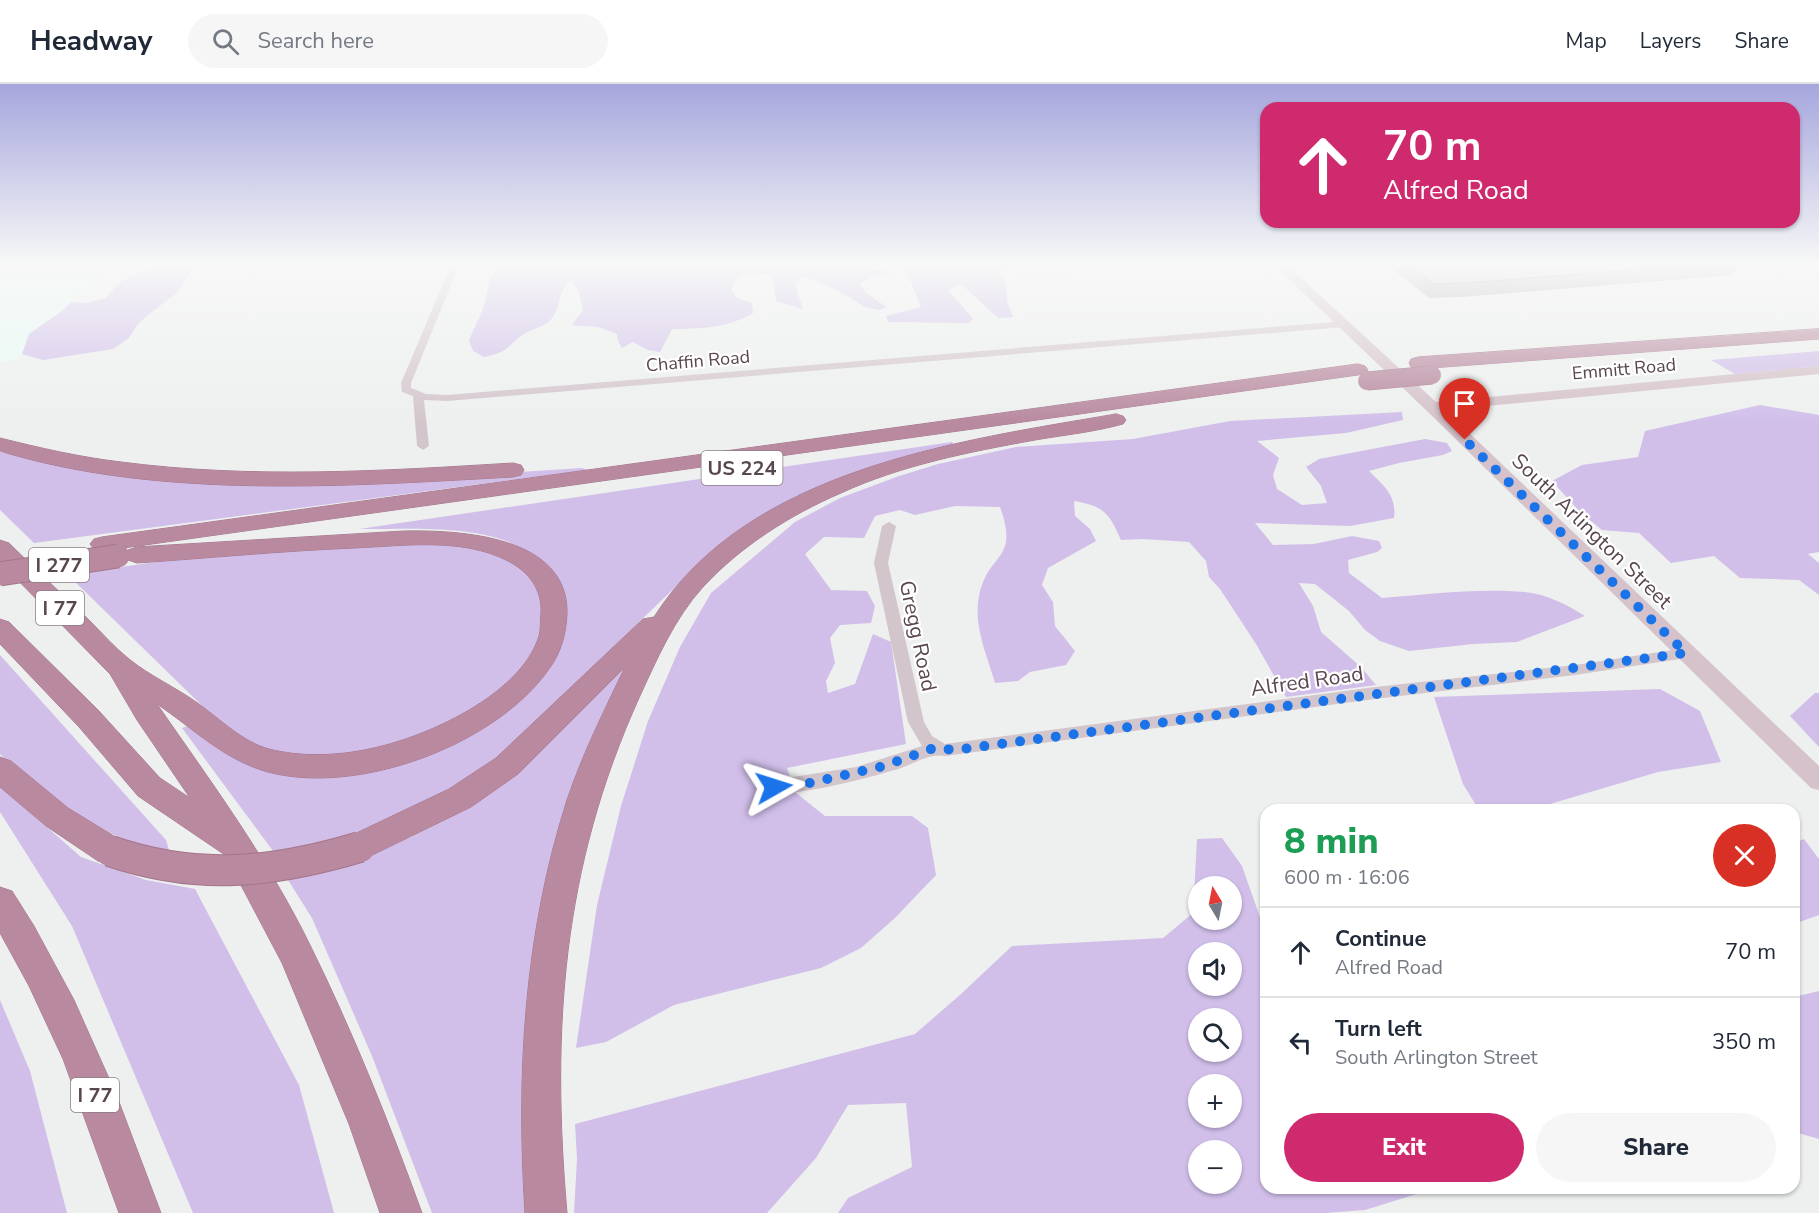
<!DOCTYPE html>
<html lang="en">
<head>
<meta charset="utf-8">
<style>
	body { margin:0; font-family:"Nunito Sans",sans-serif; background:#f6f6f7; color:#1f2937; height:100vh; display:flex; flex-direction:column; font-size:22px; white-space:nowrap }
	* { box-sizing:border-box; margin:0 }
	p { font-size:20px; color:#747a83 }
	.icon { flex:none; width:33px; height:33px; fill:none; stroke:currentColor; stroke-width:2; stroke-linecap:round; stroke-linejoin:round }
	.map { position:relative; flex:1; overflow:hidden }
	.drawer { position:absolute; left:1260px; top:720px; width:540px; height:390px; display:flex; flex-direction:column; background:#fff; border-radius:18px; box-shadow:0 2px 4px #0004 }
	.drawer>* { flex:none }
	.top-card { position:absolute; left:1260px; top:18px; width:540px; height:126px; border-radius:18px; box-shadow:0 2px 4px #0004; background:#ce2a6d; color:#fff; overflow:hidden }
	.needle { width:39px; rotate:350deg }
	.controls { position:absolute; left:1188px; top:792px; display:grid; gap:12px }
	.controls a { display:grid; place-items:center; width:54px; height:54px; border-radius:50%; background:#fff; box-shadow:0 2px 4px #0004; font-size:30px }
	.pin { position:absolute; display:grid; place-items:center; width:51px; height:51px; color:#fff; margin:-62px -26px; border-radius:50% 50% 50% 0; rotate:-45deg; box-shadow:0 0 6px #0007 }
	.pin .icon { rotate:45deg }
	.me { position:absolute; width:66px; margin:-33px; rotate:84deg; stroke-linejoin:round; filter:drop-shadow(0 0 4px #0008) }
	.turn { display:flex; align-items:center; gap:21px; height:126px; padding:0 24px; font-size:27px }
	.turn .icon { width:78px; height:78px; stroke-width:2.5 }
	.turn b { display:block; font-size:42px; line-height:51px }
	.round { display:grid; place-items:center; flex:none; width:63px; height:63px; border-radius:32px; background:#f6f6f7 }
	.overview { display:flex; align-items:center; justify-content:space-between; height:102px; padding:0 24px }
	h1 { font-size:36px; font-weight:800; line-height:45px; color:#1e9e55 }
	.action { display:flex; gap:12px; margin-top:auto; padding:12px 24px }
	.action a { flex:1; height:69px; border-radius:36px; background:#ce2a6d; color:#fff; font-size:24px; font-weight:800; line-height:69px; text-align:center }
	.action a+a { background:#f6f6f7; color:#1f2937 }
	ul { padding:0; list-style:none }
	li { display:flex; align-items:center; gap:18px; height:90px; padding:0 24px; border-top:2px solid #e0e1e3 }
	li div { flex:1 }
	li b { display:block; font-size:22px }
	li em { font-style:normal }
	header { display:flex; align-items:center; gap:36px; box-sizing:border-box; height:84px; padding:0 30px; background:#fff; border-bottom:2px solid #e0e1e3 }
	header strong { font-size:28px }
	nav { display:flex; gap:33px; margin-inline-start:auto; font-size:21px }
	.search { width:420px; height:54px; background:#f6f6f7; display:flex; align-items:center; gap:15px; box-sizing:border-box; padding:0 21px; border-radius:33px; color:#747a83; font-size:22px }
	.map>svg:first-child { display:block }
</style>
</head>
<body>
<header>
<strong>Headway</strong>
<div class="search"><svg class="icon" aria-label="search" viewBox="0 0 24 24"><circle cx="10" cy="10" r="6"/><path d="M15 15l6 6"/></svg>Search here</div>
<nav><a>Map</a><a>Layers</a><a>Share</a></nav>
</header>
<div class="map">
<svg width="1819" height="1129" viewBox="0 0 1819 1129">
	<rect width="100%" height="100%" fill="#edf0ee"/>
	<polygon fill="#e8faf5" points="0,181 112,181 42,246 16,276 0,278"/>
	<polygon fill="#dfe1df" points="1018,181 1129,181 1026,193"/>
	<g fill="#d1bfea" fill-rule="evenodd">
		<polygon points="161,181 194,181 177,209 149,230 137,241 129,254 113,265 43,276 22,270 29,250 62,227 71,218 87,219 105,214 122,197"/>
		<path d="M 498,181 L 875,181 L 862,185 L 884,186 L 890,191 L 871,193 L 860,200 L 866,209 L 887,223 L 880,226 L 865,223 L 833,204 L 803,192 L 795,201 L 803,225 L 776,217 L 772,192 L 757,189 L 739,192 L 731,205 L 737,214 L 752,219 L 753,229 C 728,244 700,245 672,245 L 660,268 L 648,266 L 633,258 L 622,264 L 618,257 L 617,250 L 598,243 L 572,241 L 583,226 L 579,208 L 571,196 C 557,208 562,220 553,233 C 546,243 534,244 524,250 C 506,262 510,268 484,273 L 473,267 L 469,256 L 483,225 L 489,199 Z"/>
		<polygon points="904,181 1018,181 1019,183 997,188 1006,195 1007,217 1013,233 998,234 961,200 948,206 973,235 969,239 888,238 886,232 921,223"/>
		<polygon points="1819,267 1819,282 1735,290 1711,276"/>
		<polygon points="1760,321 1819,331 1819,468 1808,470 1819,479 1819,511 1799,496 1740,494 1714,472 1671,479 1639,449 1602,446 1580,428 1552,397 1582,381 1638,373 1645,347"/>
		<path d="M 1402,328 L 1403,336 L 1346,349 L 1257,357 L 1279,374 L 1273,391 L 1277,405 L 1302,421 L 1327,419 L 1321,402 L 1306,383 L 1319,375 L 1425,355 L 1447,359 L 1452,367 L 1443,371 L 1399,379 L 1369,387 C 1383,401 1397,411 1394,434 L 1350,442 L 1255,439 L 1273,461 L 1314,460 L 1352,452 L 1379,457 L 1382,464 L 1377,468 L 1348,476 L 1349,489 L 1382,514 C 1429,510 1478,504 1525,508 C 1546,510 1568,521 1585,532 L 1517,558 L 1473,560 L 1409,567 L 1380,557 L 1365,546 L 1349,527 L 1315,500 L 1299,499 L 1313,522 L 1321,548 L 1361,583 L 1376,601 L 1286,613 L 1256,560 L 1220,505 L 1209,493 L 1206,477 L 1189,458 L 1143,455 L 1121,456 C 1109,429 1104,422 1074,417 L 1075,432 L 1090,445 L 1096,457 L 1048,484 L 1042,501 L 1053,518 L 1055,542 L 1075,567 L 1066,581 L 1030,588 L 1018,597 L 995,599 C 987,571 973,542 979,512 C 988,467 1020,478 1000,423 L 955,422 L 915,431 L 900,426 L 875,432 L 864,454 L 824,453 L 805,470 L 831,506 L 867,507 L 875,522 L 871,539 L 840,541 L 830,554 L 835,579 L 826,597 L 828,609 L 855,600 L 873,550 L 891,558 L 906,660 L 787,684 L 795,708 L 825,732 L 912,732 L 928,744 L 936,791 L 895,834 L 861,864 L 821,884 L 674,921 L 606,958 L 576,964 L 597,821 L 621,722 L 648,637 L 680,563 L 711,509 L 795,438 L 840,414 L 899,392 L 938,380 L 1016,363 L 1133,355 L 1230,337 Z"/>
		<path d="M 952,358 L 956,363 L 796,412 L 736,450 L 693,486 L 637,540 L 591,593 L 479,694 L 419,729 L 342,756 L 273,767 L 182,644 L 191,641 L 243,675 L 405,673 L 549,573 C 550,556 557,515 554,500 C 554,495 548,489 545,485 C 512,436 411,446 359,445 Z"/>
		<polygon points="0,368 139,391 422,394 582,384 588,386 34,459 0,426"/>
		<polygon points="430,460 477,463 506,472 531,487 547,516 547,538 530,578 471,633 385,667 324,674 255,664 226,645 68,491 162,477 320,464"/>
		<polygon points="632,569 585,679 533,1129 432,1129 372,972 312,834 288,796 411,753 445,733"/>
		<path d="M 0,571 L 166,756 L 170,769 C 108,758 43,714 0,670 Z"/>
		<polygon points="1660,605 1700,627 1721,678 1658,688 1550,720 1553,726 1479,726 1463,700 1434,613"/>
		<polygon points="1815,609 1819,609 1819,663 1790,632"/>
		<polygon points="0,702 81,773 146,796 195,805 299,1001 334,1129 193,1129 72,842 0,728"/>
		<path d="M 1222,754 L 1242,782 L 1266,850 L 1266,1104 L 1436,1104 L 1365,1126 L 1325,1129 L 838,1129 L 848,1114 L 912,1083 L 906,1019 L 848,1021 L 816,1074 L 767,1129 L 574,1129 L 577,1075 L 575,1040 L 915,950 L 961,910 L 1012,862 L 1163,854 L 1193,829 L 1197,755 ZM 1198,802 L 1232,802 L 1232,836 L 1198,836 ZM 1198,868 L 1232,868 L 1232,902 L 1198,902 ZM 1198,934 L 1232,934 L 1232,968 L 1198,968 ZM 1198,1000 L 1232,1000 L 1232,1034 L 1198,1034 ZM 1198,1066 L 1232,1066 L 1232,1100 L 1198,1100 Z"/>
		<polygon points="1804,755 1819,775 1819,831 1794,840 1794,759"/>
		<polygon points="1819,907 1819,1055 1794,1048 1794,913"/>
		<polygon points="0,916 30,987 67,1129 0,1129"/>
	</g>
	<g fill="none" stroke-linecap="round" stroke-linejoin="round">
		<defs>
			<g id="highway">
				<polygon points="1819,245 1819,255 1418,285 1411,283 1409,279 1411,275 1418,273"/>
				<polygon points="1358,280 1365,282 1368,286 1365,290 102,467 94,465 90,460 94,455 102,453"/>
				<path d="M 1116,330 L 1123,332 L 1126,336 L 1123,340 C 1094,348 1064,351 1035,356 C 969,368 902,381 841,409 C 790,431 741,462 703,503 C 674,535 657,575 639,614 C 562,784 551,945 567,1129 L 525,1129 C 516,990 524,850 567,716 C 582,671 604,627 625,583 L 518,690 L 471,723 L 360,777 L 348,773 L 344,763 L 348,753 L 449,705 L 496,674 L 643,535 L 654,533 C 748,385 958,357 1116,330 Z"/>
				<path d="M 0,354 C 40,364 79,373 121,378 C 251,395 383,387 513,379 L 521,381 L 524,386 L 521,391 L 513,393 C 349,402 159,416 0,367 Z"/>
				<path d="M 404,447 C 459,446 569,451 567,530 C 566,550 561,569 549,585 C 496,661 358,712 268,688 C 224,676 194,645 157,620 C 211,698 268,775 310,861 C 353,948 389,1038 422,1129 L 380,1129 L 349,1040 L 282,879 L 225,771 L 138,712 L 79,643 L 0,560 L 0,535 L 9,538 L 99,627 L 160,694 L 190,714 L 137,636 L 110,590 L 0,478 L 0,456 L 9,459 C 35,485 62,510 89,536 C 102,549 114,563 129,575 C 150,592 177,604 199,620 C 221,636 243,658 269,665 C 300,673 337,672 369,665 C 425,654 521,611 539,552 C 541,545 540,536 541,529 C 542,505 529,488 508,477 C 462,453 403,462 354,464 C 282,467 209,474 137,479 L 128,476 L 125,471 L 128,466 L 137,463 Z"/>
				<polygon points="0,673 11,677 68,724 122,757 126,767 122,777 110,781 98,777 46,742 0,703"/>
				<polygon points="0,803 12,807 34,842 74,916 116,1010 161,1129 119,1129 63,975 29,902 0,849"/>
			</g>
		</defs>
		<use href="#highway" stroke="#a4758a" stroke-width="1"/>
		<g fill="#d3c5cc" fill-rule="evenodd">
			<polygon points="451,181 459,181 411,299 411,304 426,310 447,311 1345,237 1350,240 1345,243 447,317 424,316 429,362 423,366 417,362 413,312 402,308 401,299"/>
			<path d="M 889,438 L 896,442 L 888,479 L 924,638 L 932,652 L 945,660 L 1375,603 L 1575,581 L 1686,564 L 1694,569 L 1686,574 L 1575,591 L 1375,615 L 945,672 C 930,669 915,679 901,684 C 876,692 790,715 768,708 L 765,703 L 768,698 L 774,696 L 856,683 L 922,662 L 908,638 L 874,479 L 882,442 Z"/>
		</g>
		<polygon fill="#d5c2ca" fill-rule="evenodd" points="1274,181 1287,181 1436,318 1819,282 1819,290 1445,326 1819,682 1819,706 1811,704 1426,326"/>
		<use href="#highway" fill="#b8899f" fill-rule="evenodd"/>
		<defs>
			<polyline id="highway-bridge-far2" points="1367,297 1432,291"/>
			<polyline id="highway-bridge-far1" points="0,490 118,472"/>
			<path id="highway-bridge" d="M 110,767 C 197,797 273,789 360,763"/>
		</defs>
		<use href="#highway-bridge-far2" stroke="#a4758a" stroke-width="19" stroke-linecap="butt"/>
		<use href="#highway-bridge-far1" stroke="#a4758a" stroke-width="25" stroke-linecap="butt"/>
		<use href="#highway-bridge" stroke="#a4758a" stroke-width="32" stroke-linecap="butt"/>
		<use href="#highway-bridge-far2" stroke="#b8899f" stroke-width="18"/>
		<use href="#highway-bridge-far1" stroke="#b8899f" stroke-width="23"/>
		<use href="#highway-bridge" stroke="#b8899f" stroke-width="30"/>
	</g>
	<polygon fill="#b7b0b3" points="1392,181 1739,181 1733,191 1461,213 1429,214 1391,184"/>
	<polygon fill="#d5cdd0" stroke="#959092" stroke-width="1.5" points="1409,181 1697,181 1467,199 1434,200"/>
	<linearGradient id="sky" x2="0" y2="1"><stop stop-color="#a6a6de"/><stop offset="0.53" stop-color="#f7f8f7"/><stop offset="1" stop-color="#f7f8f7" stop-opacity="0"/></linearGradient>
	<rect width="1819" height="339" fill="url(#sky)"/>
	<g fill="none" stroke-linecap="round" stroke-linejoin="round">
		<polyline stroke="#1a73e8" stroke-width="10" stroke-dasharray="0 18" points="774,703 810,699 884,682 934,664 955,666 1686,569 1465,356"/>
	</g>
	<g text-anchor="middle" stroke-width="4.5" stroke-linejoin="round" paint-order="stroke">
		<g font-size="18" fill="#594750" stroke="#fff">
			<text transform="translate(698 277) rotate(-5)" y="6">Chaffin Road</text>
			<text transform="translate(1624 285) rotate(-5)" y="6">Emmitt Road</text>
		</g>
		<g fill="#fff" stroke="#8b7e84" stroke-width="1.5">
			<rect x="701.5" y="367" width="81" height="34" rx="4.5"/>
			<rect x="29" y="464" width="60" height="34" rx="4.5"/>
			<rect x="36" y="507" width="48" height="34" rx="4.5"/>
			<rect x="71" y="994" width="48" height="34" rx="4.5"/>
		</g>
		<g font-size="20" font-weight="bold" fill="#594750">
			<text x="742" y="391">US 224</text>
			<text x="59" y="488">I 277</text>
			<text x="60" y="531">I 77</text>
			<text x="95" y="1018">I 77</text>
		</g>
		<g font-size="21" fill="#594750" stroke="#fff">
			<text transform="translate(1592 447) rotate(44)" y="7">South Arlington Street</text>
			<text transform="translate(918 552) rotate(78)" y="7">Gregg Road</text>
			<text transform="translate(1307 597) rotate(-8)" y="7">Alfred Road</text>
		</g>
	</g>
</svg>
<div class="controls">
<a><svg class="needle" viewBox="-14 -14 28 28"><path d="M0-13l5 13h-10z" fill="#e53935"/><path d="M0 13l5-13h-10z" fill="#747a83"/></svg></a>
<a><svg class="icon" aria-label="sound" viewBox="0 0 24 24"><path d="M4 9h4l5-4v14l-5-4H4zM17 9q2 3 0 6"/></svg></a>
<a><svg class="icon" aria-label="search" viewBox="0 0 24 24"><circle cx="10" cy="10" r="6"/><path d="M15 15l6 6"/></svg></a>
<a>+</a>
<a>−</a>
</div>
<div class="pin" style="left:1465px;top:356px;background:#d93025"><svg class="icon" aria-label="arrive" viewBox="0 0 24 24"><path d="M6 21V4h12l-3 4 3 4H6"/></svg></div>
<svg class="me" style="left:774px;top:703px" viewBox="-20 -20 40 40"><path d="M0-17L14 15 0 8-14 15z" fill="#1a73e8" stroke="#fff" stroke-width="4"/></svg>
<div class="top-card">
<div class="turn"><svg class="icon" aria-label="ahead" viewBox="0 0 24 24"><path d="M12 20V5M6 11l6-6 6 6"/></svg><div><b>70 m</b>Alfred Road</div></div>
</div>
<section class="drawer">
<div class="overview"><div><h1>8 min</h1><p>600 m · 16:06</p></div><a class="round" style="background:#d93025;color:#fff"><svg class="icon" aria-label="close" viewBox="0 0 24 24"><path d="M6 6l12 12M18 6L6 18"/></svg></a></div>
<ul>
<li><svg class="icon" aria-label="ahead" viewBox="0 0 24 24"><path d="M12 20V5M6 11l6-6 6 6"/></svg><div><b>Continue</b><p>Alfred Road</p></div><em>70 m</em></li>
<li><svg class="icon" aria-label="left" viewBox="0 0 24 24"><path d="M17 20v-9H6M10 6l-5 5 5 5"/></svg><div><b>Turn left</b><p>South Arlington Street</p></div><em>350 m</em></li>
</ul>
<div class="action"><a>Exit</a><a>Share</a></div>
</section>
</div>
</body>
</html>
